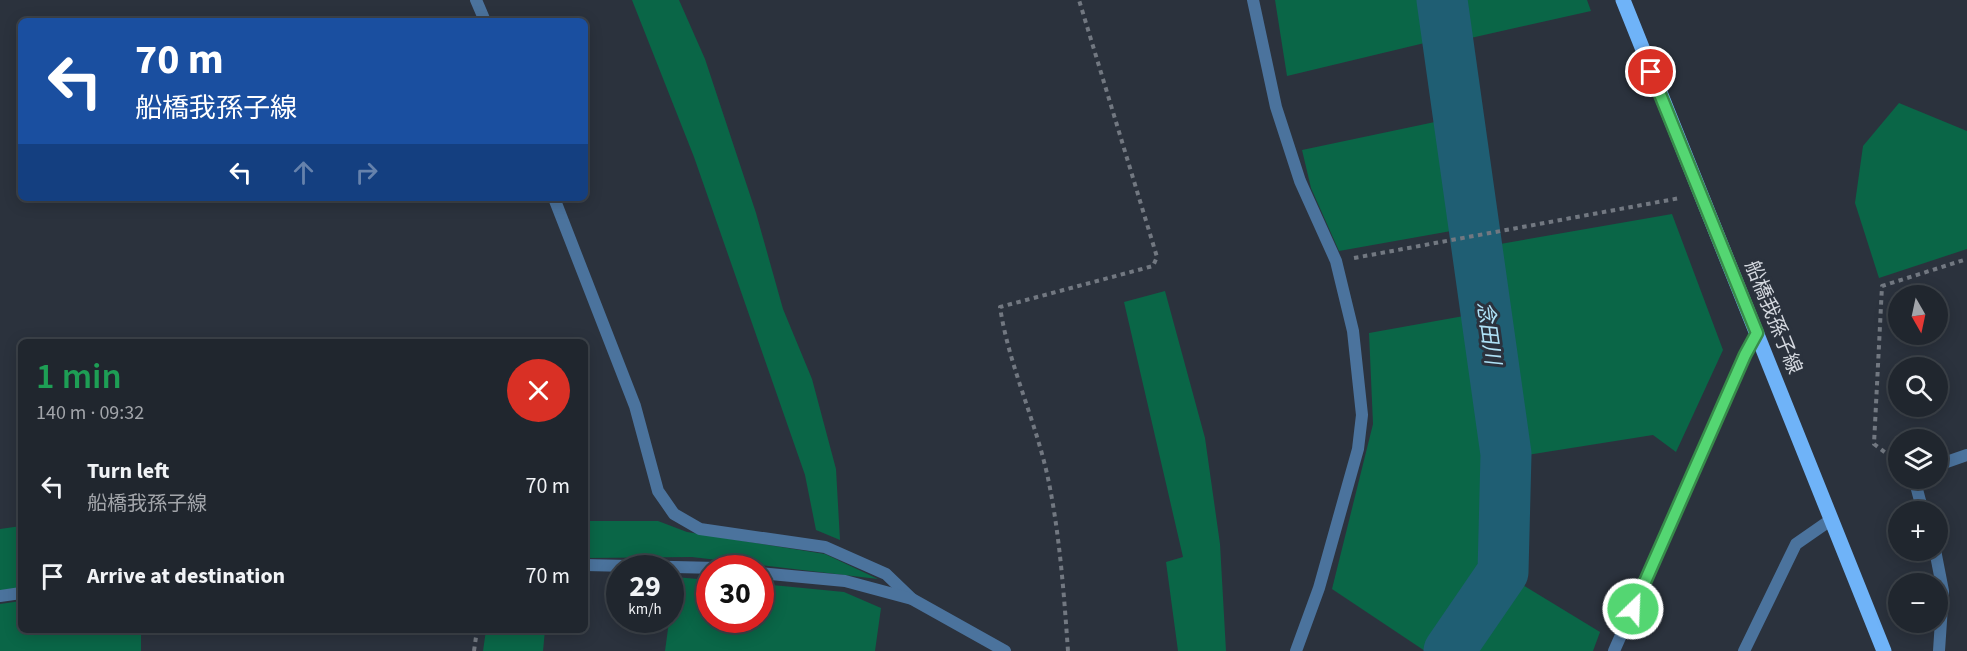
<!DOCTYPE html>
<html lang="en">
<head>
<meta charset="utf-8">
<style>
	body { margin:0; font-family:"Source Sans 3","Noto Sans JP",sans-serif; background:#2d323a; color:#f1f3f6; height:100vh; display:flex; flex-direction:column; font-size:22px; white-space:nowrap }
	* { box-sizing:border-box; margin:0 }
	p { font-size:20px; color:#a2a5aa }
	.icon { flex:none; width:33px; height:33px; fill:none; stroke:currentColor; stroke-width:2; stroke-linecap:round; stroke-linejoin:round }
	.map { position:relative; flex:1; overflow:hidden }
	.drawer { position:absolute; left:18px; top:339px; width:570px; height:294px; display:flex; flex-direction:column; background:#20262e; border-radius:9px; box-shadow:0 3px 15px #0003,0 0 0 2px #3d434a }
	.drawer>* { flex:none }
	.hud { position:absolute; left:18px; top:18px; width:570px; height:183px; border-radius:9px; box-shadow:0 3px 15px #0003,0 0 0 2px #3d434a; background:#1a4fa0; color:#fff; overflow:hidden }
	.needle { width:39px; rotate:171deg }
	.controls { position:absolute; left:1888px; top:285px; display:grid; gap:12px }
	.controls a { display:grid; place-items:center; width:60px; height:60px; border-radius:50%; background:#20262e; box-shadow:0 3px 15px #0003,0 0 0 2px #3d434a; font-size:30px }
	.speed { position:absolute; left:606px; top:555px; display:flex; gap:12px; font-size:30px; font-weight:700; text-align:center }
	.speed>* { display:grid; place-content:center; width:78px; height:78px; border-radius:50%; background:#20262e; box-shadow:0 3px 15px #0003,0 0 0 2px #3d434a; line-height:1 }
	.speed small { font-size:15px; font-weight:400 }
	.speed .limit { border:9px solid #d22; background:#fff; color:#111 }
	.pin { position:absolute; display:grid; place-items:center; width:51px; height:51px; color:#fff; margin:-26px; border:3px solid #fff; border-radius:50%; box-shadow:0 2px 6px #0007 }
	.me { position:absolute; width:66px; margin:-33px; rotate:24deg; stroke-linejoin:round; filter:drop-shadow(0 0 4px #0008) }
	.turn { display:flex; align-items:center; gap:21px; height:126px; padding:0 18px; font-size:27px }
	.turn .icon { width:78px; height:78px; stroke-width:2.5 }
	.turn b { display:block; font-size:42px; line-height:51px }
	.lanes { display:flex; align-items:center; height:57px; padding:0 18px; background:#0003; justify-content:center; gap:30px; direction:ltr }
	.lanes .off { opacity:.35 }
	.round { display:grid; place-items:center; flex:none; width:63px; height:63px; border-radius:32px; background:#2d323a }
	.headline { display:flex; align-items:center; justify-content:space-between; height:102px; padding:0 18px }
	h1 { font-size:36px; font-weight:600; line-height:45px; color:#1e9e55 }
	ul { padding:0; list-style:none }
	li { display:flex; align-items:center; gap:18px; height:90px; padding:0 18px }
	li div { flex:1 }
	li b { display:block; font-size:22px }
	li em { font-style:normal }
	.map>svg:first-child { display:block }
</style>
</head>
<body>
<div class="map">
<svg width="1967" height="651" viewBox="0 0 1967 651">
	<rect width="100%" height="100%" fill="#2b323d"/>
	<g fill="#0a6647">
		<polygon points="632,0 679,0 705,59 756,213 783,309 812,379 836,469 840,540 816,530 805,475 694,157"/>
		<polygon points="1275,0 1431,0 1437,40 1287,76"/>
		<polygon points="1447,0 1587,0 1591,11 1453,42"/>
		<polygon points="1899,103 1967,131 1967,249 1879,278 1855,203 1863,146"/>
		<polygon points="1449,119 1468,228 1339,251 1311,188 1302,150"/>
		<polygon points="1672,214 1723,350 1676,452 1653,435 1514,457 1483,247"/>
		<polygon points="1165,291 1205,438 1220,544 1226,651 1178,651 1166,562 1183,557 1124,302"/>
		<polygon points="1475,314 1499,456 1496,570 1439,651 1425,651 1332,589 1373,424 1369,333"/>
		<polygon points="585,521 658,521 687,532 825,554 878,579 692,557 585,558"/>
		<polygon points="21,526 21,588 0,591 0,529"/>
		<polygon points="675,577 709,580 710,620 760,620 761,584 844,592 881,608 875,651 665,651"/>
		<polygon points="1513,579 1600,632 1593,651 1463,651"/>
		<polygon points="21,601 21,630 141,630 141,651 0,651 0,604"/>
		<polygon points="486,630 545,630 543,651 483,651"/>
	</g>
	<g fill="none" stroke-linecap="round" stroke-linejoin="round">
		<polyline stroke="#1f5e73" stroke-width="51" points="1442,0 1506,454 1503,572 1449,651"/>
		<g stroke="#727881" stroke-width="4" stroke-dasharray="4.5 4.5" stroke-linecap="butt">
			<polyline points="1354,258 1680,198"/>
			<polyline points="1899,463 1874,444 1882,286 1967,259"/>
			<polyline points="474,651 477,630"/>
			<path d="M 1068,651 C 1064,595 1060,538 1049,483 C 1037,423 1009,367 1000,307 L 1153,266 L 1157,257 L 1079,0"/>
		</g>
		<g stroke="#4b739d" stroke-width="12">
			<polyline points="1938,465 1967,455"/>
			<polyline points="1914,478 1923,512"/>
			<polyline points="1935,550 1943,591 1939,651"/>
			<polyline points="1744,651 1796,544 1832,519"/>
		</g>
		<g stroke="#4b739d" stroke-width="12">
			<polyline points="476,0 485,21"/>
			<polyline points="1253,0 1276,107 1300,181 1336,261 1353,331 1362,415 1358,449 1319,588 1296,651"/>
			<polyline points="554,198 635,406 658,491 674,514 700,529 825,547 886,574 912,599"/>
			<polyline points="585,565 718,568"/>
			<polyline points="760,573 845,581 912,599 1005,651"/>
			<polyline points="0,596 21,593"/>
			<polyline points="1614,651 1745,355 1757,333"/>
		</g>
		<polyline stroke="#6fb3f8" stroke-width="15" points="1623,0 1884,651"/>
	</g>
	<g fill="none" stroke-linecap="round" stroke-linejoin="round">
		<defs>
			<polyline id="route" points="1633,609 1745,355 1757,333 1651,72"/>
		</defs>
		<use href="#route" stroke="#378b4a" stroke-width="15"/>
		<use href="#route" stroke="#54d672" stroke-width="10"/>
	</g>
	<g text-anchor="middle" stroke-width="6" stroke-linejoin="round" paint-order="stroke">
		<g font-size="20" fill="#d3d7de" stroke="#2b323d">
			<text transform="translate(1774 317) rotate(68)" y="7">船橋我孫子線</text>
		</g>
		<g font-size="21" font-style="italic" fill="#afe2f7" stroke="#2b323d">
			<text transform="translate(1489 333) rotate(82)" y="7">念田川</text>
		</g>
	</g>
</svg>
<div class="controls">
<a><svg class="needle" viewBox="-14 -14 28 28"><path d="M0-13l5 13h-10z" fill="#e53935"/><path d="M0 13l5-13h-10z" fill="#a2a5aa"/></svg></a>
<a><svg class="icon" aria-label="search" viewBox="0 0 24 24"><circle cx="10" cy="10" r="6"/><path d="M15 15l6 6"/></svg></a>
<a><svg class="icon" aria-label="layers" viewBox="0 0 24 24"><path d="M12 4l9 5-9 5-9-5zM3 14l9 5 9-5"/></svg></a>
<a>+</a>
<a>−</a>
</div>
<div class="speed"><div>29<small>km/h</small></div><div class="limit">30</div></div>
<div class="pin" style="left:1651px;top:72px;background:#d93025"><svg class="icon" aria-label="arrive" viewBox="0 0 24 24"><path d="M6 21V4h12l-3 4 3 4H6"/></svg></div>
<svg class="me" style="left:1633px;top:609px" viewBox="-20 -20 40 40"><circle r="17" fill="#54d672" stroke="#fff" stroke-width="3"/><path d="M0-11L8 9 0 5-8 9z" fill="#fff"/></svg>
<div class="hud">
<div class="turn"><svg class="icon" aria-label="left" viewBox="0 0 24 24"><path d="M17 20v-9H6M10 6l-5 5 5 5"/></svg><div><b>70 m</b>船橋我孫子線</div></div>
<div class="lanes"><svg class="icon" aria-label="left" viewBox="0 0 24 24"><path d="M17 20v-9H6M10 6l-5 5 5 5"/></svg><svg class="icon off" aria-label="ahead" viewBox="0 0 24 24"><path d="M12 20V5M6 11l6-6 6 6"/></svg><svg class="icon off" aria-label="right" viewBox="0 0 24 24"><path d="M7 20v-9h11M14 6l5 5-5 5"/></svg></div>
</div>
<section class="drawer">
<div class="headline"><div><h1>1 min</h1><p>140 m · 09:32</p></div><a class="round" style="background:#d93025;color:#fff"><svg class="icon" aria-label="close" viewBox="0 0 24 24"><path d="M6 6l12 12M18 6L6 18"/></svg></a></div>
<ul>
<li><svg class="icon" aria-label="left" viewBox="0 0 24 24"><path d="M17 20v-9H6M10 6l-5 5 5 5"/></svg><div><b>Turn left</b><p>船橋我孫子線</p></div><em>70 m</em></li>
<li><svg class="icon" aria-label="arrive" viewBox="0 0 24 24"><path d="M6 21V4h12l-3 4 3 4H6"/></svg><div><b>Arrive at destination</b></div><em>70 m</em></li>
</ul>
</section>
</div>
</body>
</html>
